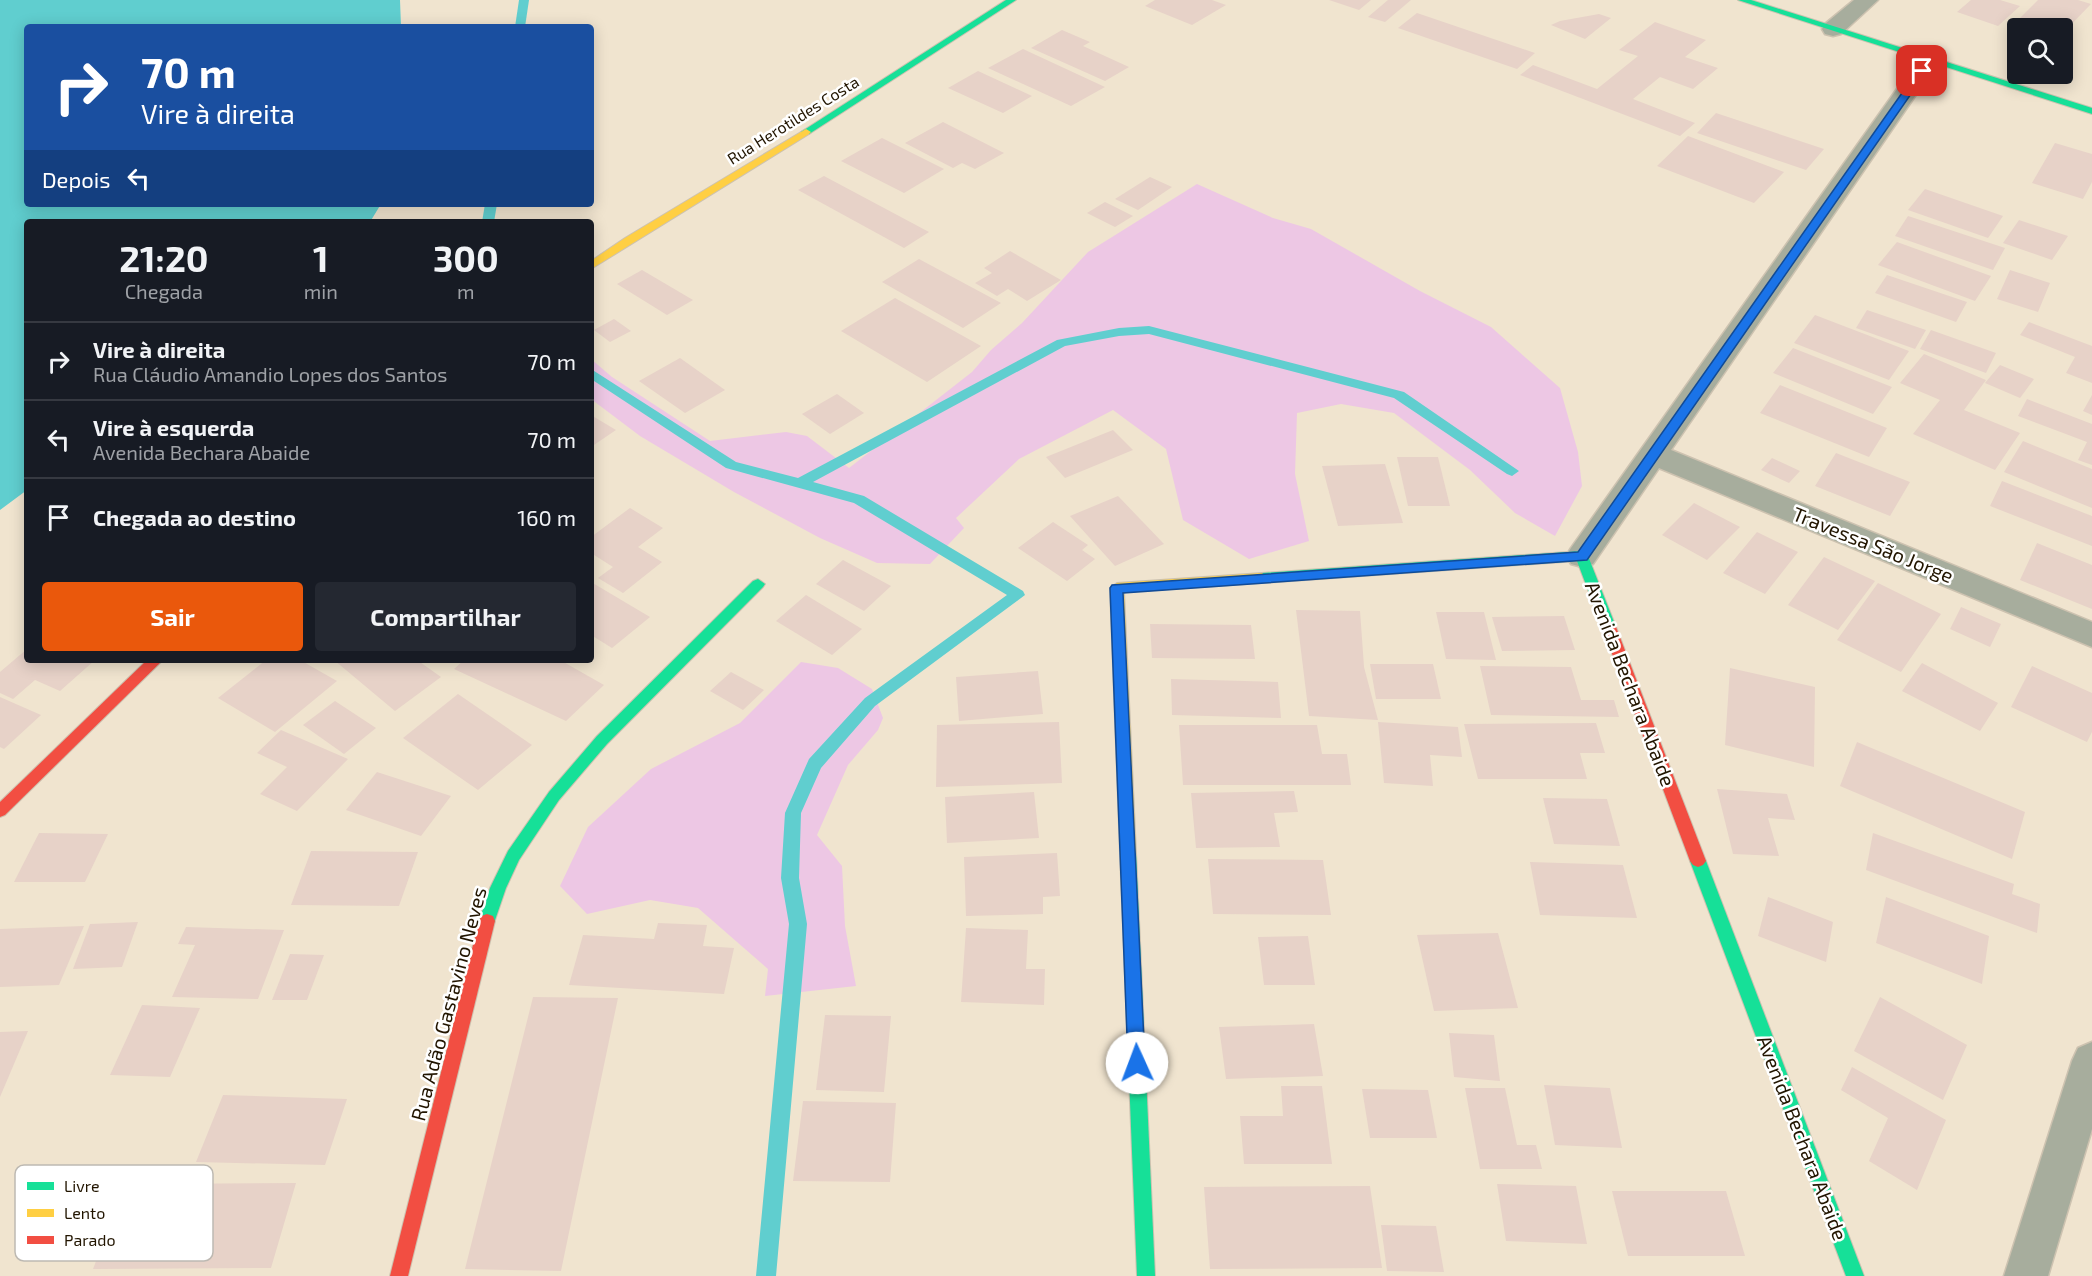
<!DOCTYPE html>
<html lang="pt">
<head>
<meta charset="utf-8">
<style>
	body { margin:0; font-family:"Exo 2",sans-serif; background:#242831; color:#f1f3f6; height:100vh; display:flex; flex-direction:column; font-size:22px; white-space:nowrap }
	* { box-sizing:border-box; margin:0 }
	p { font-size:20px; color:#9ea1a6 }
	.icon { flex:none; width:33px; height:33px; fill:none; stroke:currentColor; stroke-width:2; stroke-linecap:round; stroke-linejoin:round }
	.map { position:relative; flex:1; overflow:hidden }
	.side { position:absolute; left:24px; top:219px; width:570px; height:444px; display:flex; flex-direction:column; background:#171b24; border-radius:6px; box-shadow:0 3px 15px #0003 }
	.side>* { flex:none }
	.hud { position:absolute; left:24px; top:24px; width:570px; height:183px; border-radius:6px; box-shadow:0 3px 15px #0003; background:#1a4fa0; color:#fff; overflow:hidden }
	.fabs { position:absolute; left:2007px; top:18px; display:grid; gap:12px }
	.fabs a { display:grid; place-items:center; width:66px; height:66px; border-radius:6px; background:#171b24; box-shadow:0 3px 15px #0003; font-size:30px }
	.pin { position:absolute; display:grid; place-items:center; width:51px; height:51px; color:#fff; margin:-26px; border-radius:12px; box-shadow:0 3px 9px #0006 }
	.me { position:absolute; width:66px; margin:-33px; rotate:358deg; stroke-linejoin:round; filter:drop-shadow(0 0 4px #0008) }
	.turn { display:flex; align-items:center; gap:21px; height:126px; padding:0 18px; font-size:27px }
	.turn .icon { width:78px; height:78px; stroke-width:2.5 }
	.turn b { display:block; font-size:42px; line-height:51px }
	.then { display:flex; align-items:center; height:57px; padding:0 18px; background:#0003; gap:12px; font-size:22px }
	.eta { display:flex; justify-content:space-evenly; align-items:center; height:102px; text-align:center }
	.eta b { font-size:36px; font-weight:700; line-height:42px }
	.cta { display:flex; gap:12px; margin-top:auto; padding:12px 18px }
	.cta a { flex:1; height:69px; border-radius:6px; background:#ea580c; color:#fff; font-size:24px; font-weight:700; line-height:69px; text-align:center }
	.cta a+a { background:#242831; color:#f1f3f6 }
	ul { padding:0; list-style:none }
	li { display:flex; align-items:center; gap:18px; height:78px; padding:0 18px; border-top:2px solid #363941 }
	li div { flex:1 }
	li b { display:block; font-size:22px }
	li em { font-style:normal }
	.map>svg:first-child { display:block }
</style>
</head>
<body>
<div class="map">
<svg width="2092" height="1276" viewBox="0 0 2092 1276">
	<rect width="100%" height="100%" fill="#f0e4cf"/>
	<g fill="#edc7e4">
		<polygon points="1197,184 1273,218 1311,229 1420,291 1491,327 1560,388 1578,452 1582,486 1555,536 1515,513 1470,470 1394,413 1341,404 1297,413 1295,474 1309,541 1249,559 1183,520 1166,449 1113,410 1019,459 956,518 964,528 930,564 877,563 820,538 734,492 640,436 591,399 591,359 612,377 710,441 786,432 807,436 849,468 972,372 991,350 1022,323 1088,252"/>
		<polygon points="801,662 838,668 872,689 883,718 878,730 848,765 817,835 842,866 845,926 856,986 765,996 768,969 698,908 650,900 587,914 560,886 588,827 651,769 740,723"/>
	</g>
	<polygon fill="#60cecf" points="0,0 400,0 401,27 27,27 27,204 381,204 370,222 27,222 27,490 0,510"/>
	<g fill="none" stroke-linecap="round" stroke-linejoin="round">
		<g fill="#60cecf" fill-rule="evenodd">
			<polygon points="519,0 529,0 525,27 515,27"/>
			<polygon points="485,204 497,204 494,222 482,222"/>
			<polygon points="1149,326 1404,392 1519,471 1512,476 1507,474 1394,398 1149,334 1119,336 1065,346 813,482 864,496 1023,591 1025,595 875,706 821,768 801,813 799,878 807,924 776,1276 756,1276 789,924 781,878 785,813 809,759 865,698 1007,595 854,503 726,468 591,379 591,369 736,462 798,478 1057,340 1119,328"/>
		</g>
	</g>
	<g fill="#e7d2c8">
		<polygon points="1155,0 1212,0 1226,5 1192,25 1145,6"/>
		<polygon points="1329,0 1371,0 1359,10"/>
		<polygon points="1388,0 1411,0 1385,22 1368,17"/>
		<polygon points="1971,0 2000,0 2020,6 1998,26 1957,12"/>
		<polygon points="2038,0 2078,0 2091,4 2062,34 2062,28 2043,28 2018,20"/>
		<polygon points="1417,13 1535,53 1517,69 1398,28"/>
		<polygon points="1599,14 1611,18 1585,39 1551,25 1560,21"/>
		<polygon points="1655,22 1706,40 1685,57 1718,68 1693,89 1660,77 1633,99 1695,123 1680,136 1520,75 1533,65 1597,89 1638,56 1619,50"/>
		<polygon points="1062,30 1090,42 1083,46 1129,67 1105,81 1031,48"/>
		<polygon points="1023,49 1105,87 1071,106 988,68"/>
		<polygon points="978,71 1032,96 1003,113 948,88"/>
		<polygon points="1716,113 1824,149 1806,170 1697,133"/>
		<polygon points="943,122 1004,153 975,169 962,163 953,168 905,143"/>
		<polygon points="1688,136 1784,172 1754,203 1657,166"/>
		<polygon points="882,138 944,169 904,193 841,161"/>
		<polygon points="2055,143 2092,154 2092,182 2083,199 2032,183"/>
		<polygon points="824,176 929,232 904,248 798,190"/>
		<polygon points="1150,177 1172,187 1138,210 1115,199"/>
		<polygon points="1925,189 2003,216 1988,238 1908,210"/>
		<polygon points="1105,202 1133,216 1115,227 1087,213"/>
		<polygon points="1908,216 2005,248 1993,270 1895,236"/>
		<polygon points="2019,220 2068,236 2052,260 2003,243"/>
		<polygon points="1897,242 1991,276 1975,301 1878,265"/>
		<polygon points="1010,251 1061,280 1027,301 1008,289 997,296 975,283 992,273 984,268"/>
		<polygon points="919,259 1001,303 963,328 882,282"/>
		<polygon points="642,270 693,300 667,315 617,284"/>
		<polygon points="2010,270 2050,283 2038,312 1997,299"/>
		<polygon points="1887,275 1967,302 1956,322 1875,293"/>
		<polygon points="895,298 981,346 927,382 841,331"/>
		<polygon points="1867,310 1926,330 1915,349 1856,328"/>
		<polygon points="1815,315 1909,351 1889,380 1794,343"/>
		<polygon points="614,319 631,331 610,342 594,330"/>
		<polygon points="2029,322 2092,346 2092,383 2066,373 2075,357 2020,335"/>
		<polygon points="1931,330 1996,353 1986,373 1920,349"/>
		<polygon points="1793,348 1892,387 1873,414 1773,373"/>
		<polygon points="1924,354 1986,380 1964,410 2020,433 1995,470 1913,434 1940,400 1900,383"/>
		<polygon points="680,358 725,390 685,413 639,381"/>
		<polygon points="2000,365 2034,379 2020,398 1985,383"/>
		<polygon points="1780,385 1887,428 1869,457 1760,413"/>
		<polygon points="837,394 864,413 830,434 802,414"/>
		<polygon points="2092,395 2092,415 2083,411"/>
		<polygon points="2027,399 2092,424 2092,465 2078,460 2087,442 2018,416"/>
		<polygon points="591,415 616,430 591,447"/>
		<polygon points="1113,430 1133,450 1065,478 1046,457"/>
		<polygon points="2023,441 2092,469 2092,508 2004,472"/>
		<polygon points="1836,453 1910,482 1890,516 1815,486"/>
		<polygon points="1397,457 1438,457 1450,506 1408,506"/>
		<polygon points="1772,458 1800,471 1789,483 1761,470"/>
		<polygon points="1385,464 1403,523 1338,526 1322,466"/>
		<polygon points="2002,481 2092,516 2092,546 1990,506"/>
		<polygon points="1118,496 1164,544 1115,566 1070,516"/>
		<polygon points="1694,503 1740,527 1707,560 1662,535"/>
		<polygon points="630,508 663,528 638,547 662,562 623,593 598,578 613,567 591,553 591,537"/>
		<polygon points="1053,522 1088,545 1082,550 1095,559 1067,581 1018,548"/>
		<polygon points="1757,532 1798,552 1765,594 1723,573"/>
		<polygon points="2037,543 2092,565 2092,609 2020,580"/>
		<polygon points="1824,557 1875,581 1838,630 1788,605"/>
		<polygon points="843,560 891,586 864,611 816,584"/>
		<polygon points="591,582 650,617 612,648 591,635"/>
		<polygon points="1878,583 1941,614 1901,672 1837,640"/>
		<polygon points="806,595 862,629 832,655 776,621"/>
		<polygon points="1961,607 2001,624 1990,647 1950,629"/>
		<polygon points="1296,610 1360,611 1364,667 1378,720 1309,716"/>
		<polygon points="1436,612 1484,612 1496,660 1446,659"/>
		<polygon points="1564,616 1575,650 1502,651 1492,617"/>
		<polygon points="1150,624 1251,625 1255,659 1152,658"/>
		<polygon points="27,649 27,660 95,660 60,691 35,680 13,699 0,693 0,672"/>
		<polygon points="266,660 300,660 337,681 275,732 218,698"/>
		<polygon points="334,660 417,660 441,677 395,711"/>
		<polygon points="464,660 560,660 604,685 566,721 454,669"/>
		<polygon points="1922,663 1998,703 1980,731 1902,691"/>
		<polygon points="1370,664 1433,664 1441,699 1376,699"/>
		<polygon points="1480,666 1571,667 1581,700 1614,700 1619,717 1491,715"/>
		<polygon points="2032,666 2092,693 2092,732 2087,742 2011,707"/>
		<polygon points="1730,668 1815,687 1814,767 1725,745"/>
		<polygon points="1038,671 1043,714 959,721 956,677"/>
		<polygon points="731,672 764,690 743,710 710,691"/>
		<polygon points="1171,679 1278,682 1281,718 1172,715"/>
		<polygon points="458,694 532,745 478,790 403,738"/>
		<polygon points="0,697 41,715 4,749 0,747"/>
		<polygon points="335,701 376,728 344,754 303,725"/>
		<polygon points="1059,722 1062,783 936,787 937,725"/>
		<polygon points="1378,722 1458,727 1462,757 1430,755 1433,786 1384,783"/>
		<polygon points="1596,723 1605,753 1580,753 1587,779 1478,779 1464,724"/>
		<polygon points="1179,725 1317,725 1322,754 1347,754 1351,785 1183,785"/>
		<polygon points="281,730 348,759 297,811 260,794 287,767 257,753"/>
		<polygon points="1857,742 2025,812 2012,859 1840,786"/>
		<polygon points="377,772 451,796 421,836 346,810"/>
		<polygon points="1717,789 1787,794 1795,820 1768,818 1779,856 1733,854"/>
		<polygon points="1294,791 1298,812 1274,813 1280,847 1196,848 1191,793"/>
		<polygon points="1034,792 1039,838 947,843 945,797"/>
		<polygon points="1543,798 1607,799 1620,846 1554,844"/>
		<polygon points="39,833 108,834 85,882 14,882"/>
		<polygon points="1873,833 2014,884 2012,894 2040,904 2037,933 1866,870"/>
		<polygon points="311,851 418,852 399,906 291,905"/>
		<polygon points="1057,853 1060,896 1043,897 1043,914 966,916 964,857"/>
		<polygon points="1208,859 1323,860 1331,915 1213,914"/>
		<polygon points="1530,862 1623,865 1637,918 1540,915"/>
		<polygon points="1768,897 1833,922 1826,962 1758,936"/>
		<polygon points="1886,897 1989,936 1982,984 1876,943"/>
		<polygon points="138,922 122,967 73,969 90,924"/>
		<polygon points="658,923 707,925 703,946 734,948 724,994 569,985 583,935 654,939"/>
		<polygon points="84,926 59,985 0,987 0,929"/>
		<polygon points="186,927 284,930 258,999 172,997 195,945 178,944"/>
		<polygon points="966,928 1028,930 1026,969 1045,969 1044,1005 961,1002"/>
		<polygon points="1498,933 1518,1008 1434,1011 1417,935"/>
		<polygon points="1308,936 1315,985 1264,985 1258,937"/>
		<polygon points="290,954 324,955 307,1000 272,1000"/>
		<polygon points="533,997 618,998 561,1271 465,1269"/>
		<polygon points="1880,997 1967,1045 1943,1100 1854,1051"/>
		<polygon points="142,1005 200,1008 170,1077 110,1075"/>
		<polygon points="825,1015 891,1016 884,1092 816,1090"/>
		<polygon points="1314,1024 1323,1076 1226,1079 1219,1027"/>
		<polygon points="28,1031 0,1097 0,1032"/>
		<polygon points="1449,1033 1494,1035 1500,1081 1454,1077"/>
		<polygon points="1852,1067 1946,1120 1917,1190 1869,1161 1888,1118 1841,1090"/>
		<polygon points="1544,1085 1610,1088 1622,1148 1555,1145"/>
		<polygon points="1281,1086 1322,1086 1332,1164 1244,1164 1240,1116 1283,1116"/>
		<polygon points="1465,1088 1505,1088 1517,1145 1536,1145 1542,1169 1480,1169"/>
		<polygon points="1362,1089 1428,1090 1437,1138 1370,1138"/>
		<polygon points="223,1095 347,1099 325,1165 196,1162"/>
		<polygon points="803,1101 896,1103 890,1182 793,1181"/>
		<polygon points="296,1183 271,1268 93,1269 105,1238 128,1238 147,1184"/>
		<polygon points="1497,1184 1576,1186 1587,1244 1506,1241"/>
		<polygon points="1370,1186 1382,1268 1210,1269 1204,1187"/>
		<polygon points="1612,1191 1726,1191 1745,1256 1628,1256"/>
		<polygon points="1381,1225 1436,1226 1444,1272 1387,1271"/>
	</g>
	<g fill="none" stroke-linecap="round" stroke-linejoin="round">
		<defs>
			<g id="street">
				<polygon points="1854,0 1878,0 1841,34 1833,36 1825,34 1822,29 1825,24"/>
				<polygon points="1929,53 1937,55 1940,60 1671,450 2092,622 2092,647 1659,468 1593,564 1582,567 1571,564 1566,556 1571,548 1921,55"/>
				<polygon points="2092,1042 2092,1129 2048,1276 2004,1276 2072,1061 2078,1048"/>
			</g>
			<g id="fast">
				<polygon points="1006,0 1016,0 809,134 801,132"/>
				<polygon points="1738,0 1751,0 2092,108 2092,114"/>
				<polygon points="1582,551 1588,556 1616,627 1614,631 1609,632 1602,627 1577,561 1262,583 1255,578 1262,573"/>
				<polygon points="758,579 765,584 763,587 607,744 559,800 519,860 506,888 493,926 487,928 481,926 479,921 490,888 508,851 549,792 597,736 753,581"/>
				<polygon points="1128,847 1133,849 1136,853 1155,1276 1137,1276 1120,853 1123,849"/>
				<polygon points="1698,855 1703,857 1706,861 1864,1276 1846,1276 1690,861 1693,857"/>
			</g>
			<g id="slow">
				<polygon points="806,129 811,132 809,134 591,269 591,261 625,238"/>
				<polygon points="1262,573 1269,578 1262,583 1124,592 1136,853 1133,857 1128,859 1123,857 1120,853 1110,588 1117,583"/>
			</g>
			<g id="jam">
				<polygon points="1609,622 1616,627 1706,861 1703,865 1698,867 1693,865 1690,861 1602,627"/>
				<polygon points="147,660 163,660 5,815 0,817 0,802"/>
				<polygon points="487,914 493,916 495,921 408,1276 390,1276 479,921 481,916"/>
			</g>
		</defs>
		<use href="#street" stroke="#cdc2b0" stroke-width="3"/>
		<use href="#fast" stroke="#cdc2b0" stroke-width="2"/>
		<use href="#slow" stroke="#cdc2b0" stroke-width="2"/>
		<use href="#jam" stroke="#cdc2b0" stroke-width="2"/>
		<use href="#street" fill="#a7ad9d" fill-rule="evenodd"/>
		<use href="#fast" fill="#16e098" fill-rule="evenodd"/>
		<use href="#slow" fill="#ffcf43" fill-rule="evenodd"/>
		<use href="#jam" fill="#f24e42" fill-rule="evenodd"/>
	</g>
	<polygon fill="#1a73e8" stroke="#114b97" stroke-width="1.5" points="1922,68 1927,71 1587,560 1123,593 1145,1063 1143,1068 1137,1070 1131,1068 1128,1063 1110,588 1112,585 1578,552 1919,69"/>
	<g text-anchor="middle" stroke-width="5" stroke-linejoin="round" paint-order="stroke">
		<g font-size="16" fill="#221500" stroke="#fff">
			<text transform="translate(793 120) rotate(-32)" y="6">Rua Herotildes Costa</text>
		</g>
		<g font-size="20" fill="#221500" stroke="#fff">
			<text transform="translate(1873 545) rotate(22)" y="7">Travessa São Jorge</text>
			<text transform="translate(1630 684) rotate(69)" y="7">Avenida Bechara Abaide</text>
			<text transform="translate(449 1004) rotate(-75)" y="7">Rua Adão Gastavino Neves</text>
			<text transform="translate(1802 1138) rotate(69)" y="7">Avenida Bechara Abaide</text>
		</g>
	</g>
	<rect x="15" y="1165" width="198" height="96" rx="9" fill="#fff" stroke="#bdb9b2" stroke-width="1.5"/>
	<rect x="27" y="1182" width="27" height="8" fill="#16e098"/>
	<rect x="27" y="1209" width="27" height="8" fill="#ffcf43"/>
	<rect x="27" y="1236" width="27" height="8" fill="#f24e42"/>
	<g font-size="16" fill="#221500">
		<text x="64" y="1192">Livre</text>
		<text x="64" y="1219">Lento</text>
		<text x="64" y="1246">Parado</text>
	</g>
</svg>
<div class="fabs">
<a><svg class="icon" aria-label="search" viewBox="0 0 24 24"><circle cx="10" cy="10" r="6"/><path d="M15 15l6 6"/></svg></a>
</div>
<div class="pin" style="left:1922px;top:71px;background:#d93025"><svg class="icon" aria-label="arrive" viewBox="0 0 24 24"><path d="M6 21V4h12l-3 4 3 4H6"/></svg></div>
<svg class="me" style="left:1137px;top:1063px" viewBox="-20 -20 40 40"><circle r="19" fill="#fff"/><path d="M0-13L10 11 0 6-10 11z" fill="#1a73e8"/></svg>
<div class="hud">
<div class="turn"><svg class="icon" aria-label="right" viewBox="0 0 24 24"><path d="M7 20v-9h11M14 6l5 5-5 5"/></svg><div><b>70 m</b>Vire à direita</div></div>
<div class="then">Depois<svg class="icon" aria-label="left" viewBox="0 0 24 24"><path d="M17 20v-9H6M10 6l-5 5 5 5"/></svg></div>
</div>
<section class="side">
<div class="eta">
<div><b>21:20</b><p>Chegada</p></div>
<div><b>1</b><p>min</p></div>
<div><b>300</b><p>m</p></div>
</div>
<ul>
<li><svg class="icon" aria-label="right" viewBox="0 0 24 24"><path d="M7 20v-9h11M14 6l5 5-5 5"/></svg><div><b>Vire à direita</b><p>Rua Cláudio Amandio Lopes dos Santos</p></div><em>70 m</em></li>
<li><svg class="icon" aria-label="left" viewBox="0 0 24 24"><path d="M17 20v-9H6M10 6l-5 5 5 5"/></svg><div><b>Vire à esquerda</b><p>Avenida Bechara Abaide</p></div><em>70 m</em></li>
<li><svg class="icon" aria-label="arrive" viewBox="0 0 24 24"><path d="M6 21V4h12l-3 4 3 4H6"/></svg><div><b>Chegada ao destino</b></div><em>160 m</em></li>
</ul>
<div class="cta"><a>Sair</a><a>Compartilhar</a></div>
</section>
</div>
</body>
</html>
